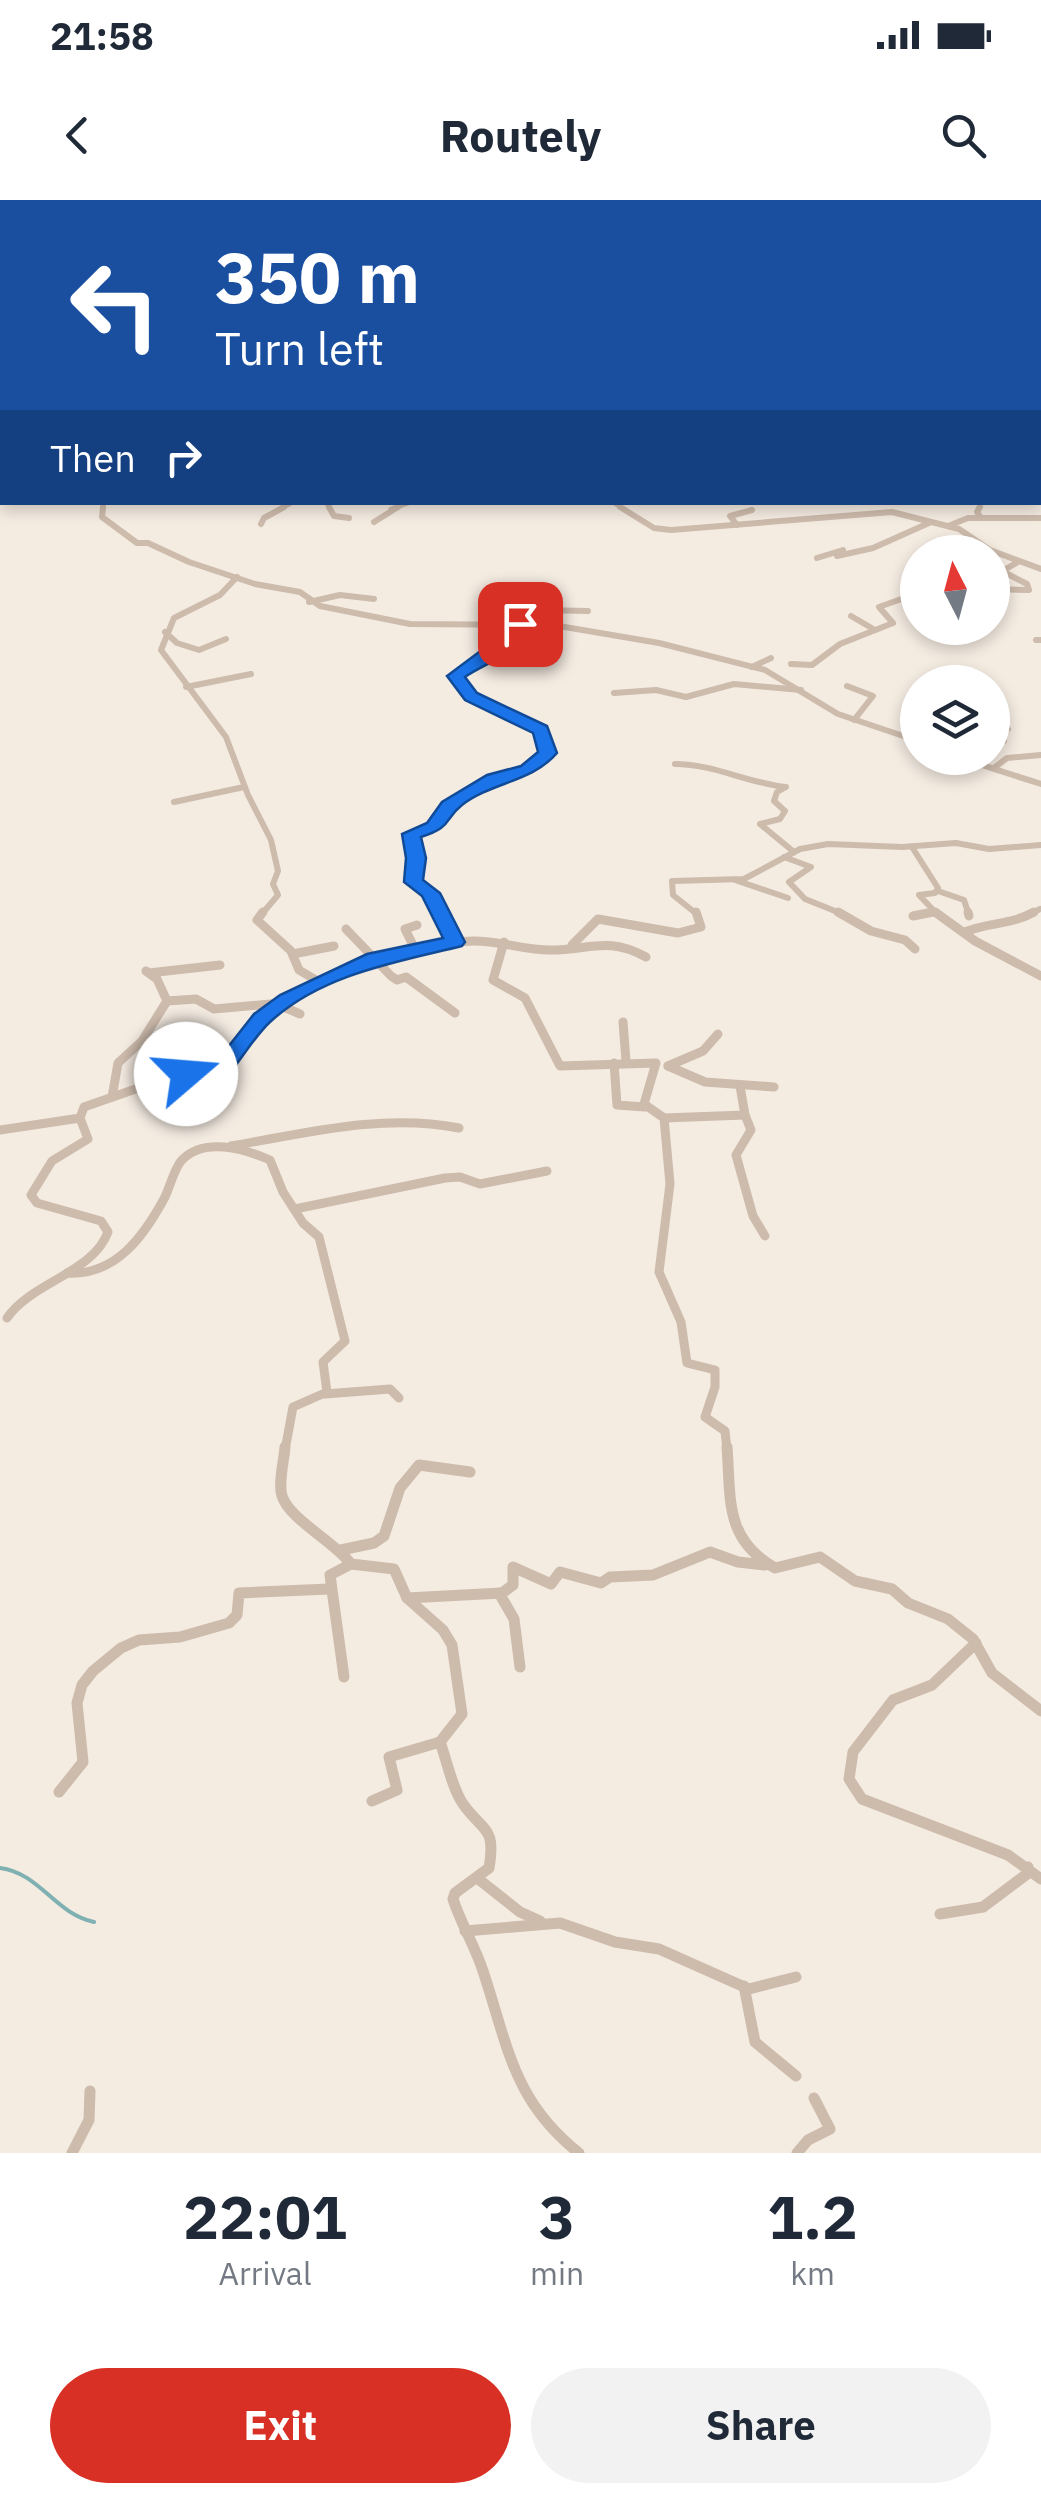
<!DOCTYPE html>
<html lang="en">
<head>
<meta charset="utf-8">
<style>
	body { margin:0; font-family:"IBM Plex Sans",sans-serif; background:#f2f2f3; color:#1f2937; height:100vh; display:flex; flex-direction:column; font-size:38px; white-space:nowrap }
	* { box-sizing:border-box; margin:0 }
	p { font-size:32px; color:#747a83 }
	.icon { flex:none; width:55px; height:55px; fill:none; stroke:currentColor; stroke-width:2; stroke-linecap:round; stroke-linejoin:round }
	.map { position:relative; height:1953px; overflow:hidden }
	.sheet { display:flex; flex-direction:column; background:#fff; flex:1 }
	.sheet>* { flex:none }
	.guide { position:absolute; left:0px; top:0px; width:1042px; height:305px; box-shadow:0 5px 15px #0003; background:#1a4fa0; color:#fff; overflow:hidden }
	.needle { width:65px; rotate:354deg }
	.controls { position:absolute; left:900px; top:335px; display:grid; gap:20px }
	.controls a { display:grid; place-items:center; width:110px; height:110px; border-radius:50%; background:#fff; box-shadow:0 5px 15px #0003; font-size:50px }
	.pin { position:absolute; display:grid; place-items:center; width:85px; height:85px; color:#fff; margin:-42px; border-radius:20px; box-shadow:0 5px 15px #0006 }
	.me { position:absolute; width:110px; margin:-55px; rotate:72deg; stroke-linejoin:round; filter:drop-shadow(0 0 8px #0008) }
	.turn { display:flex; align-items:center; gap:35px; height:210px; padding:0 50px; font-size:45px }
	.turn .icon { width:130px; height:130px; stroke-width:2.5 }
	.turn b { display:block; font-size:70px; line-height:85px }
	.then { display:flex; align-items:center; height:95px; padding:0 50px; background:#0003; gap:20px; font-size:38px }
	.eta { display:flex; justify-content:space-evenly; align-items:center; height:170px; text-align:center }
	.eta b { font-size:60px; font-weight:800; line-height:70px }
	.action { display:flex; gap:20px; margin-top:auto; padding:20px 50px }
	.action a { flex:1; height:115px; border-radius:60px; background:#d93025; color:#fff; font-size:40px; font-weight:800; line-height:115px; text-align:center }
	.action a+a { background:#f2f2f3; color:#1f2937 }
	.status { display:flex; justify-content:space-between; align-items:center; height:70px; padding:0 50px; background:#fff; direction:ltr }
	.status svg { height:28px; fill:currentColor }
	header { display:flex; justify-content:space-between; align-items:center; height:130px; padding:0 50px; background:#fff; font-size:45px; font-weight:800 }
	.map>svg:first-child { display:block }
</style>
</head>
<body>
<div class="status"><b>21:58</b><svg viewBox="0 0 49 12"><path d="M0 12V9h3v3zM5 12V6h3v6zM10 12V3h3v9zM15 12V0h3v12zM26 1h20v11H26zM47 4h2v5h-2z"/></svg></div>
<header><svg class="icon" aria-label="back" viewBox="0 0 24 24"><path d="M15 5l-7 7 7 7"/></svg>Routely<svg class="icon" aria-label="search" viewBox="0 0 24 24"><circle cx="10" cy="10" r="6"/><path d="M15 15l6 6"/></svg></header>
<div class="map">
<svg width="1041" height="1953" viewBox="0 0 1041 1953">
	<rect width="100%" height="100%" fill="#f4ebe1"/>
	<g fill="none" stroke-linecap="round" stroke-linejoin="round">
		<path stroke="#7fb0b2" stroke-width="4" d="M 0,1668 C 40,1673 55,1714 94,1722"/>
		<g stroke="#cdbbac" stroke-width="5">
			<polyline points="390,0 395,0"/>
			<polyline points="407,0 469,0"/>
			<polyline points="558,0 566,2"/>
			<polyline points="915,0 921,2"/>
			<polyline points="494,2 508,2"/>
			<polyline points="634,2 645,2"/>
			<polyline points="291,302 331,302"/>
			<polyline points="613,302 624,309"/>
			<polyline points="327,303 330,309"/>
			<polyline points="103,309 103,302"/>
			<polyline points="280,309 291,303"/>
			<polyline points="391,309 411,302"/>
			<polyline points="978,309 982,302"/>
		</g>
		<g stroke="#cdbbac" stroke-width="6">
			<polyline points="103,307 102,317 137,343 148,343 189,362 255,384 300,392 320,406 410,424 553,425 659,443 765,470 838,514 918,541"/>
			<polyline points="329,307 334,316 349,318"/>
			<polyline points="620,307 654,328 671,330 892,312 959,329 990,350 1041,369"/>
			<polyline points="980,307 977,312 981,318"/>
			<polyline points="374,322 398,307"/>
			<polyline points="261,324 264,318 284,307"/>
			<polyline points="737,325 730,316 752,310"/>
			<polyline points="948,326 968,318 1041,318"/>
			<polyline points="837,356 873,348 929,323"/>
			<polyline points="817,358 843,350"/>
			<polyline points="237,377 220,395 174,418 161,450 226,537 248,595 271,640 278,671 273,684 278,695 261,715"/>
			<polyline points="992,389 1029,390 1027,384 1002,371 1018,362"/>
			<polyline points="309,402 340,395 374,399"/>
			<polyline points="851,416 875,430"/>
			<polyline points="511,423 539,410 588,411"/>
			<polyline points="165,432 177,443 199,450 226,439"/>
			<polyline points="1036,440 1041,440"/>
			<polyline points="791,464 812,465 840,444 893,423 879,407 918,393"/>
			<polyline points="752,467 771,458"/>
			<polyline points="847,486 873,496 854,520"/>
			<polyline points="186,487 251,474"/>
			<polyline points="614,493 656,490 686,497 734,484 801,490"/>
			<polyline points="992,540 1004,541 1000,533 1008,529"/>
			<polyline points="960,558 1041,584"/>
			<path d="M 675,564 C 713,564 748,583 786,587 L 777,592 L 774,601 L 785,611 L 780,619 L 760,624 L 794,652"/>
			<polyline points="994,568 1007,558 1041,555"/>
			<polyline points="174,602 244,587"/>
			<polyline points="912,647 938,688 935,693 919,695 938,715"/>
			<polyline points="784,657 811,667 789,682 805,699 845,715"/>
			<polyline points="735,680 788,698"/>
			<polyline points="938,691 964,700 969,715"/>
			<polyline points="441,715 430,693 413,682 416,654 411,636 436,623 448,606 494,579 512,577 530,568 548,553 541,530 471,497 456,476 511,443 520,425"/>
			<polyline points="698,715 673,695 672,681 744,679 800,649 828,644 902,647 956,643 989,649 1041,645"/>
			<polyline points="919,715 935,712"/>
			<polyline points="1029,715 1040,709"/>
		</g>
		<g stroke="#cdbbac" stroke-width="9">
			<polyline points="263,712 257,720 291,751 299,770 321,783"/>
			<polyline points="440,712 455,741"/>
			<polyline points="838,712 871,731 905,740 915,749"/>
			<polyline points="935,712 975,741 1041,776"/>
			<polyline points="968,712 969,716"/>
			<polyline points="913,716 933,712"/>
			<polyline points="346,729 391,776 397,780 406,777 455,813"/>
			<path d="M 965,732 C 989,722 1011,725 1034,712"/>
			<polyline points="504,742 493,780 525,798 560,866 656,863 644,904 664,918 670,984 659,1072 681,1122 687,1163 715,1170 715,1187 705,1217 725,1231 727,1250"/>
			<polyline points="572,745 598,719 678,733 701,727 696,712"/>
			<polyline points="415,749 405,729 417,725"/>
			<polyline points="293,754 334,746"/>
			<polyline points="149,773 220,765"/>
			<polyline points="167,801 196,799 214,809 281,803"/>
			<polyline points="279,805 300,814"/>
			<polyline points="623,822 626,861"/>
			<polyline points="614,863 617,905 645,907"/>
			<polyline points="668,866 705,882 774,887"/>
			<polyline points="668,866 703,851 718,834"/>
			<polyline points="112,897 118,863 142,841 167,801 157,779 146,771"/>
			<polyline points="745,915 751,930 736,955 753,1016 765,1036"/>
			<polyline points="664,918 745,915 740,886"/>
			<path d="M 0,930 L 80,918 L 84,907 L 167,878 L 225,866 C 241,844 257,820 280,803 C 330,769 414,742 474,741 C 500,741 525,750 550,750 C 590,750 608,736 646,757"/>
			<path d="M 231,946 C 307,933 382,913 459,928"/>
			<polyline points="295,1009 445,978 460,977 480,984 547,971"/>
			<path d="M 67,1073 C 116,1076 144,1036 165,997 C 170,986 174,970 181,961 C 203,936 245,949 270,960 L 283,992 L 303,1023 L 319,1037 L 345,1141 L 323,1162 L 327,1192 L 293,1207 L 285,1250"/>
			<path d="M 7,1118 C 32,1082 93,1073 108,1032 L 101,1021 L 37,1003 L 31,995 L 52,961 L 88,939 L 80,918"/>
			<polyline points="325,1194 390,1189 399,1198"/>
		</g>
		<g stroke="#cdbbac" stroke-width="11">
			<path d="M 285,1247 C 284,1261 278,1283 282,1296 C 290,1320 334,1341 351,1364 L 394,1369 L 407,1398 L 443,1430 L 452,1445 L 462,1514 L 440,1542 C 447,1561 452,1588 463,1604 C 484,1633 496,1626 489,1668 L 455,1693 L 453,1699 C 461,1724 475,1746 483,1771 C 508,1846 513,1901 579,1953"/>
			<path d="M 727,1247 C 731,1299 724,1339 775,1368 L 820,1357 L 855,1381 L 892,1389 L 908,1403 L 948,1419 L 973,1439 L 992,1473 L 1041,1511"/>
			<polyline points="341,1350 374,1343 384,1336 400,1288 419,1265 470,1272"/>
			<polyline points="499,1393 514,1419 520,1467"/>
			<polyline points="407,1398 502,1393 513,1385 513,1367 551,1384 560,1372 601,1383 610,1377 653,1375 710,1352 738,1362 765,1365"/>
			<polyline points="976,1443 932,1485 893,1500 853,1552 849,1579 862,1599 1008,1655 1041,1679"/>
			<polyline points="344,1477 330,1375 351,1364"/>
			<polyline points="59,1592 83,1562 77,1503 82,1485 93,1471 121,1448 139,1440 180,1437 229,1423 237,1415 239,1393 329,1389"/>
			<polyline points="372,1601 397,1590 389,1557 440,1542"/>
			<polyline points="477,1678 520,1712 540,1721"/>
			<polyline points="940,1714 983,1707 1027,1674 1028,1667"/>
			<polyline points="465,1731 560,1723 615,1742 659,1749 749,1789 796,1777"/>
			<polyline points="744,1786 755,1842 796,1876"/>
			<polyline points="72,1953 89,1920 90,1891"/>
			<polyline points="797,1953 808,1940 830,1929 814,1898"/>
		</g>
	</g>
	<path fill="#1a73e8" stroke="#114b97" stroke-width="2.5" d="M 514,421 L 528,424 C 527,450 485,463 465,477 L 477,493 L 547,526 L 557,553 C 532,582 492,582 462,605 C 443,620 453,627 421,637 L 426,658 L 423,680 L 440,693 L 465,742 L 462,746 C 397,762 322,774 270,822 C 256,835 244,855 232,870 L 179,878 L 175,874 L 179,869 L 217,861 L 254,814 L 280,795 L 367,754 L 443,738 L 422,696 L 404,682 L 406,658 L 402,634 L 427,623 L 442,602 L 487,575 L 521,566 L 538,552 L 533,533 L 465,500 L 447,476 L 479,452 L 503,443 Z"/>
</svg>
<div class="controls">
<a><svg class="needle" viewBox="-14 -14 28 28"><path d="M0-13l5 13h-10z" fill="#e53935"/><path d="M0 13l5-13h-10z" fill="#747a83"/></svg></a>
<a><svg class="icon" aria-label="layers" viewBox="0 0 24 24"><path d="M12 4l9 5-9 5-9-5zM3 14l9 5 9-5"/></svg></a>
</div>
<div class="pin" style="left:520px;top:424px;background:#d93025"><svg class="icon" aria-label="arrive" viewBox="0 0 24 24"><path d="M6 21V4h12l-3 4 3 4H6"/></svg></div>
<svg class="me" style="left:186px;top:874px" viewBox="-20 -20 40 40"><circle r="19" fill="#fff"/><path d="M0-13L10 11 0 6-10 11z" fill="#1a73e8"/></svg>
<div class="guide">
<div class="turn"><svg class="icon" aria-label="left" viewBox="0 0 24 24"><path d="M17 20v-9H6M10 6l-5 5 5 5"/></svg><div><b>350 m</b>Turn left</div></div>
<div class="then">Then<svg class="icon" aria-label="right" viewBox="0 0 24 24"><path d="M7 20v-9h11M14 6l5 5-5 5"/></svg></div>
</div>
</div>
<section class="sheet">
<div class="eta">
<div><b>22:01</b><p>Arrival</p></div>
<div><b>3</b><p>min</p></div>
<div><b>1.2</b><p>km</p></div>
</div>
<div class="action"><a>Exit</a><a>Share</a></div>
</section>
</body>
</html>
